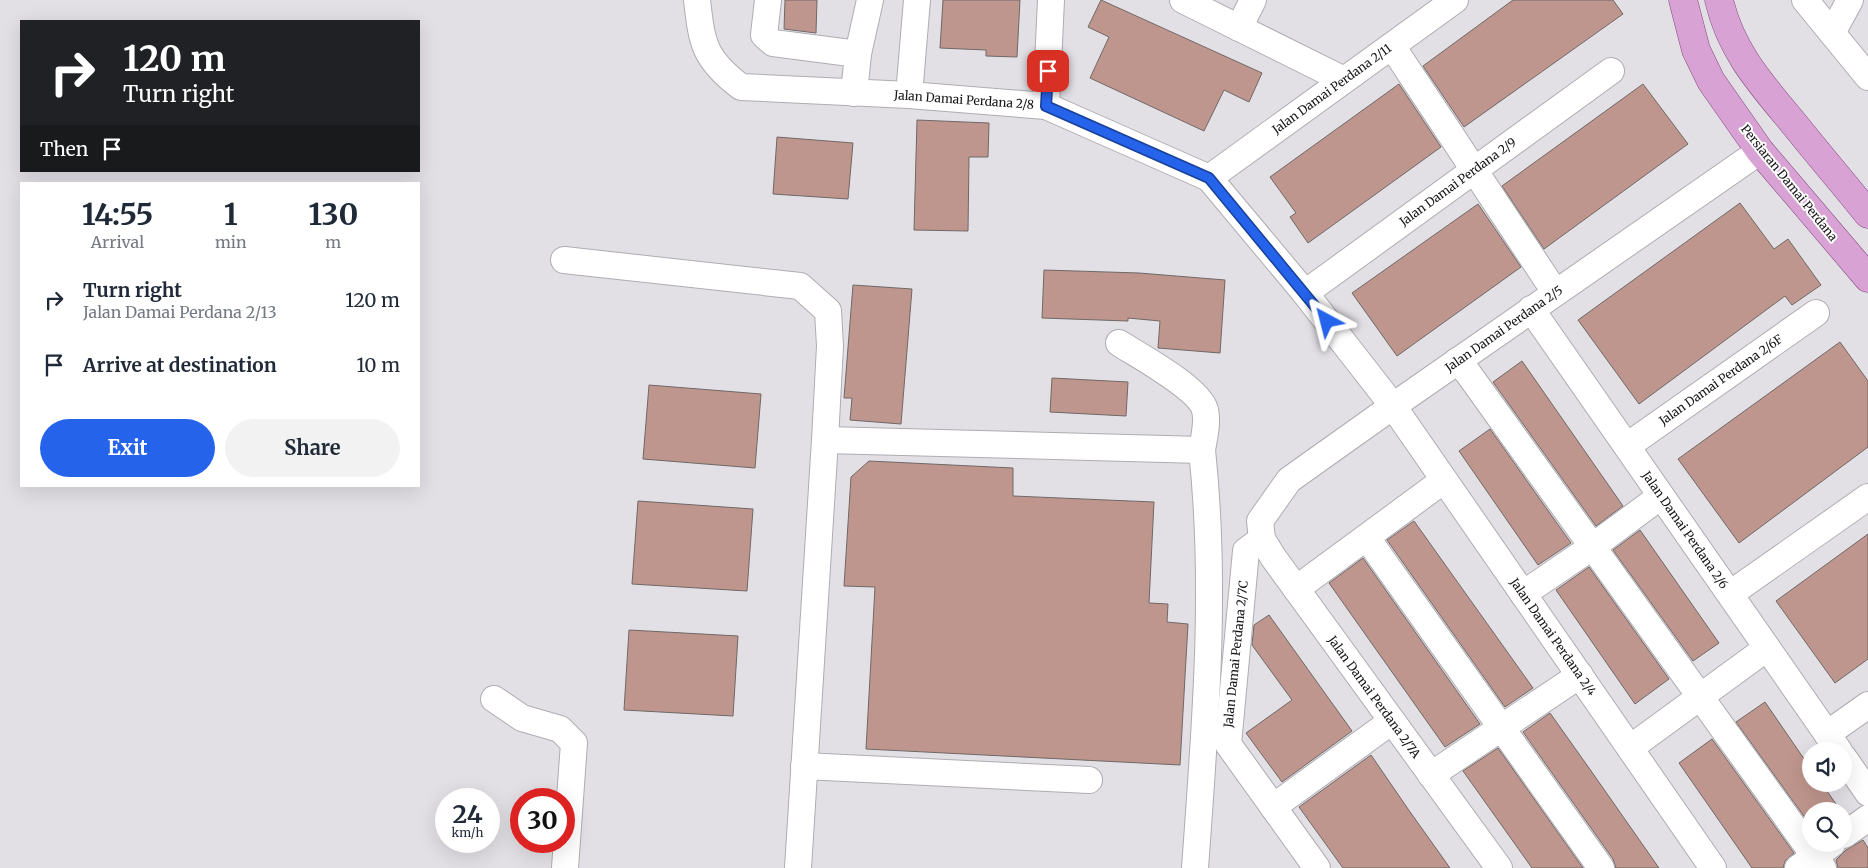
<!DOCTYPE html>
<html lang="en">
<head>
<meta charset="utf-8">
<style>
	body { margin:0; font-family:Merriweather,serif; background:#f2f2f3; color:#1f2937; height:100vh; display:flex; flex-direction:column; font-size:19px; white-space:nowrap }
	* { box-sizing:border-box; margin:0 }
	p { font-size:16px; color:#747a83 }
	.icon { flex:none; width:28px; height:28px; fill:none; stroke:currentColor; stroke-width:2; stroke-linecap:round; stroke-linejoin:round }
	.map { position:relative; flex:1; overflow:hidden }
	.side { position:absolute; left:20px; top:182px; width:400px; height:305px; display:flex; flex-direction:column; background:#fff; border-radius:0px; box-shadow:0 5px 20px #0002 }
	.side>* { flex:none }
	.top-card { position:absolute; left:20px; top:20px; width:400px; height:152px; border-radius:0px; box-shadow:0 5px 20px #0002; background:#202124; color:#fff; overflow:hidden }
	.buttons { position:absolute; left:1802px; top:742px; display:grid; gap:10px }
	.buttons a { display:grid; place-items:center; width:50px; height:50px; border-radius:50%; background:#fff; box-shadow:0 5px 20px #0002; font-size:25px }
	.speed { position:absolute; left:435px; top:788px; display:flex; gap:10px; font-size:25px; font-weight:700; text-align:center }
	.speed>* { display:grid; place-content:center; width:65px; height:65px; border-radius:50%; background:#fff; box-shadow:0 5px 20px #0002; line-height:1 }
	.speed small { font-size:12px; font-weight:400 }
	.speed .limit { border:8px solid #d22; background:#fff; color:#111 }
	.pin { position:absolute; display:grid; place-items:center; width:42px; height:42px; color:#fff; margin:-21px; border-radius:10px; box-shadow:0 2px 8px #0006 }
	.me { position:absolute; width:55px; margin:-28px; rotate:322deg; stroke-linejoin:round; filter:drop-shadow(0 0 4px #0008) }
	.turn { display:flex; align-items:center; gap:18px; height:105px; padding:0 20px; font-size:22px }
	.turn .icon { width:65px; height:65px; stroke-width:2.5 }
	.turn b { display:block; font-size:35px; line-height:42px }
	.then { display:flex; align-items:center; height:48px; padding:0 20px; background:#0003; gap:10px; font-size:19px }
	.eta { display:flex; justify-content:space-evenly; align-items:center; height:85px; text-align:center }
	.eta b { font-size:30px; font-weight:700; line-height:35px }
	.primary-button { display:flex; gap:10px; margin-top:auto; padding:10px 20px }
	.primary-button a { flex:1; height:58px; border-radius:30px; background:#2563eb; color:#fff; font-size:20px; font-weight:700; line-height:58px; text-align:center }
	.primary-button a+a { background:#f2f2f3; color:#1f2937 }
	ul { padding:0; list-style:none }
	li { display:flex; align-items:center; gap:15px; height:65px; padding:0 20px }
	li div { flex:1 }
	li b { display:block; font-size:19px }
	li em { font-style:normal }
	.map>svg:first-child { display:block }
</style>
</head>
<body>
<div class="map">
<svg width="1868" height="868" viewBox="0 0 1868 868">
	<rect width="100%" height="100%" fill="#e2dfe5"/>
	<g fill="#bf968e" stroke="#6f6867">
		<polygon points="785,0 817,0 816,33 784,29"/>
		<polygon points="943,0 1020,0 1017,57 986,56 986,50 940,48"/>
		<polygon points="1101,0 1262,73 1249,102 1224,90 1204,131 1090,78 1109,37 1088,27"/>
		<polygon points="1513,0 1613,0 1623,14 1464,127 1423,66"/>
		<polygon points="1399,84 1441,147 1308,243 1290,217 1296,213 1270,177"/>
		<polygon points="1643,84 1688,144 1544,249 1502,186"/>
		<polygon points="917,120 989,123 988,157 969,157 968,231 914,230"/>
		<polygon points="777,137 853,143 848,199 773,194"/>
		<polygon points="1740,203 1774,249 1788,239 1821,285 1792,305 1785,296 1639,404 1578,320"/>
		<polygon points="1478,204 1521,267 1397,356 1352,293"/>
		<polygon points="1044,270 1139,273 1225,280 1220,353 1158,348 1160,321 1128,318 1128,321 1042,318"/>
		<polygon points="853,285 912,289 901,424 850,420 852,398 844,398"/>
		<polygon points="1840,342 1868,381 1868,447 1739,543 1678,459"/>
		<polygon points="1522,361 1623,506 1596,526 1493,382"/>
		<polygon points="1052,378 1128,382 1126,416 1050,412"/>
		<polygon points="649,385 761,394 755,468 643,459"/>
		<polygon points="1490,429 1571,543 1538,565 1459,451"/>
		<polygon points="869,461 1013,468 1013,496 1154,502 1149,603 1168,604 1167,622 1188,624 1180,765 866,749 875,587 844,586 851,477"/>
		<polygon points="638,501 753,509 747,591 632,584"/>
		<polygon points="1414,521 1533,688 1505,707 1387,540"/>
		<polygon points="1640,530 1719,643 1693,661 1613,550"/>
		<polygon points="1868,534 1868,659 1835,683 1776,601"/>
		<polygon points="1363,558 1480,724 1445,747 1329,583"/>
		<polygon points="1589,567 1669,679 1635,704 1556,590"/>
		<polygon points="1269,615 1352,731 1282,782 1246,733 1292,700 1252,645 1254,625"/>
		<polygon points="629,630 738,636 733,716 624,710"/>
		<polygon points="1765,702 1811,769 1811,784 1822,784 1841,811 1811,811 1811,826 1736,722"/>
		<polygon points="1550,713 1589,768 1659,868 1616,868 1613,859 1523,732"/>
		<polygon points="1712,739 1794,853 1785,861 1783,868 1752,868 1679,763"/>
		<polygon points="1498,748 1583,868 1532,868 1463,771"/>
		<polygon points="1371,755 1408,809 1450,868 1343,868 1299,807"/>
		<polygon points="1863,840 1868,848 1868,868 1838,868 1836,860 1846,850"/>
	</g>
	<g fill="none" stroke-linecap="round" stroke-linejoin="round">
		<defs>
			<g id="minor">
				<path d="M 697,0 C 702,44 704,59 741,87 L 909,95 L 1046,106 L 1209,178 L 1305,293 L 1393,406 L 1713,868"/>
				<polyline points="768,0 764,35 773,43 858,54"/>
				<polyline points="1183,0 1344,80"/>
				<polyline points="1805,0 1868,77"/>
				<polyline points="1239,28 1253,0"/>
				<polyline points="1832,33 1850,0"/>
				<polyline points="1392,46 1555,292"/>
				<polyline points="854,93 858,54 870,0"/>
				<polyline points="909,95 917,0"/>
				<polyline points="1046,106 1051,0"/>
				<polyline points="1209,178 1455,0"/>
				<polyline points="564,260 800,286 828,311 830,346 825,440 798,868"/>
				<polyline points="1305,293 1611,71"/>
				<polyline points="1531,309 1839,751"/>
				<path d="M 1119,343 C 1139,356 1199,388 1205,410 C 1208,422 1204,438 1202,450"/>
				<polyline points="1457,361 1468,373 1823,868"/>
				<path d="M 825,440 L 1202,450 C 1217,589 1205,729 1195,868"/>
				<polyline points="1627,446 1816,313"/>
				<polyline points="1367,538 1601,868"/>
				<polyline points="1262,539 1246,551 1228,744 1317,868"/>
				<polyline points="1296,589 1444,480"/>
				<polyline points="1523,594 1592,547 1661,496"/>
				<polyline points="1730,594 1868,497"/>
				<polyline points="494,699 522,718 560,729 574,743 565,868"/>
				<polyline points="1827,734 1868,705"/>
				<polyline points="1630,748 1767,648"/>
				<polyline points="1844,758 1868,793"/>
				<polyline points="804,766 1089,780"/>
				<polyline points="1431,775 1580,675"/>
				<polyline points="1273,807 1392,721"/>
				<polyline points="1844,835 1868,818"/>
				<polyline points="1499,868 1273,557 1262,539 1260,521 1289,480 1393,406 1760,151"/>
				<polyline points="1798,868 1832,844"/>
			</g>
			<g id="major">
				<polyline points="1683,0 1696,50 1711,81 1760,151 1868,278"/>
				<path d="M 1719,0 C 1731,52 1762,85 1795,125 C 1819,155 1844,184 1868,214"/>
			</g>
		</defs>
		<use href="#minor" stroke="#afacb2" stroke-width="28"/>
		<use href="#major" stroke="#84487f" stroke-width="29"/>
		<use href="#minor" stroke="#fff" stroke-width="26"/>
		<use href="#major" stroke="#d9a2d4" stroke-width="28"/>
	</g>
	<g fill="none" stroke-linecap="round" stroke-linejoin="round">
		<defs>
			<polyline id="route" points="1048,71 1046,106 1209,178 1327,321"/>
		</defs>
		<use href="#route" stroke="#184099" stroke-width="12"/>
		<use href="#route" stroke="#2563eb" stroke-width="9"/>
	</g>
	<g text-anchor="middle" stroke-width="4" stroke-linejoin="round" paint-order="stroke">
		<g font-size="12" fill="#161416" stroke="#fff">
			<text transform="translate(1332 89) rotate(-36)" y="4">Jalan Damai Perdana 2/11</text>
			<text transform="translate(964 100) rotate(4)" y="4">Jalan Damai Perdana 2/8</text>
			<text transform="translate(1458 182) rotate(-36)" y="4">Jalan Damai Perdana 2/9</text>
			<text transform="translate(1789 183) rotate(51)" y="4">Persiaran Damai Perdana</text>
			<text transform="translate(1504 329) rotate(-35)" y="4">Jalan Damai Perdana 2/5</text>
			<text transform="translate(1721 380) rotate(-35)" y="4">Jalan Damai Perdana 2/6F</text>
			<text transform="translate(1685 530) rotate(55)" y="4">Jalan Damai Perdana 2/6</text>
			<text transform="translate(1553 637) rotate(55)" y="4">Jalan Damai Perdana 2/4</text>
			<text transform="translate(1236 654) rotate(-84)" y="4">Jalan Damai Perdana 2/7C</text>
			<text transform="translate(1374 697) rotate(54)" y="4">Jalan Damai Perdana 2/7A</text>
		</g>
	</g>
</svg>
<div class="buttons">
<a><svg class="icon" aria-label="sound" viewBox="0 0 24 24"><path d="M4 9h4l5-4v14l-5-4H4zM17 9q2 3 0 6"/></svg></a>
<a><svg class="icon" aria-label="search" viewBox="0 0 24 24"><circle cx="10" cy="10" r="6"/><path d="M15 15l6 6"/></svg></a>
</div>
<div class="speed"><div>24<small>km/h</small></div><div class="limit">30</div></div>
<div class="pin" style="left:1048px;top:71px;background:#d93025"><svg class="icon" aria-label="arrive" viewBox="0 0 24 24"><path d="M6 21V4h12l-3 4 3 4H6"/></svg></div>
<svg class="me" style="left:1327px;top:321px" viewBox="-20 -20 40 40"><path d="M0-17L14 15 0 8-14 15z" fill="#2563eb" stroke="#fff" stroke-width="4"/></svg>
<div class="top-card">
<div class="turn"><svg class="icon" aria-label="right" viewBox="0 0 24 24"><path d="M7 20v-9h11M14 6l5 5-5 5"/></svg><div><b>120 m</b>Turn right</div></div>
<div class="then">Then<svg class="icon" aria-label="arrive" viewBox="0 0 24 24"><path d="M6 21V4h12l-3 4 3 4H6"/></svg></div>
</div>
<section class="side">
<div class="eta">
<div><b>14:55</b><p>Arrival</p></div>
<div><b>1</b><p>min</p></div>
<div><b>130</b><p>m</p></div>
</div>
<ul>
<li><svg class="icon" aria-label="right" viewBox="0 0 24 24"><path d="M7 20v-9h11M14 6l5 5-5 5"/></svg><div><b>Turn right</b><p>Jalan Damai Perdana 2/13</p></div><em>120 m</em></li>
<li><svg class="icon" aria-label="arrive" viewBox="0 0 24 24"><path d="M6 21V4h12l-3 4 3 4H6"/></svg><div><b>Arrive at destination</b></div><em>10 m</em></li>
</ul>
<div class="primary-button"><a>Exit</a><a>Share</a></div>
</section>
</div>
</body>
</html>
